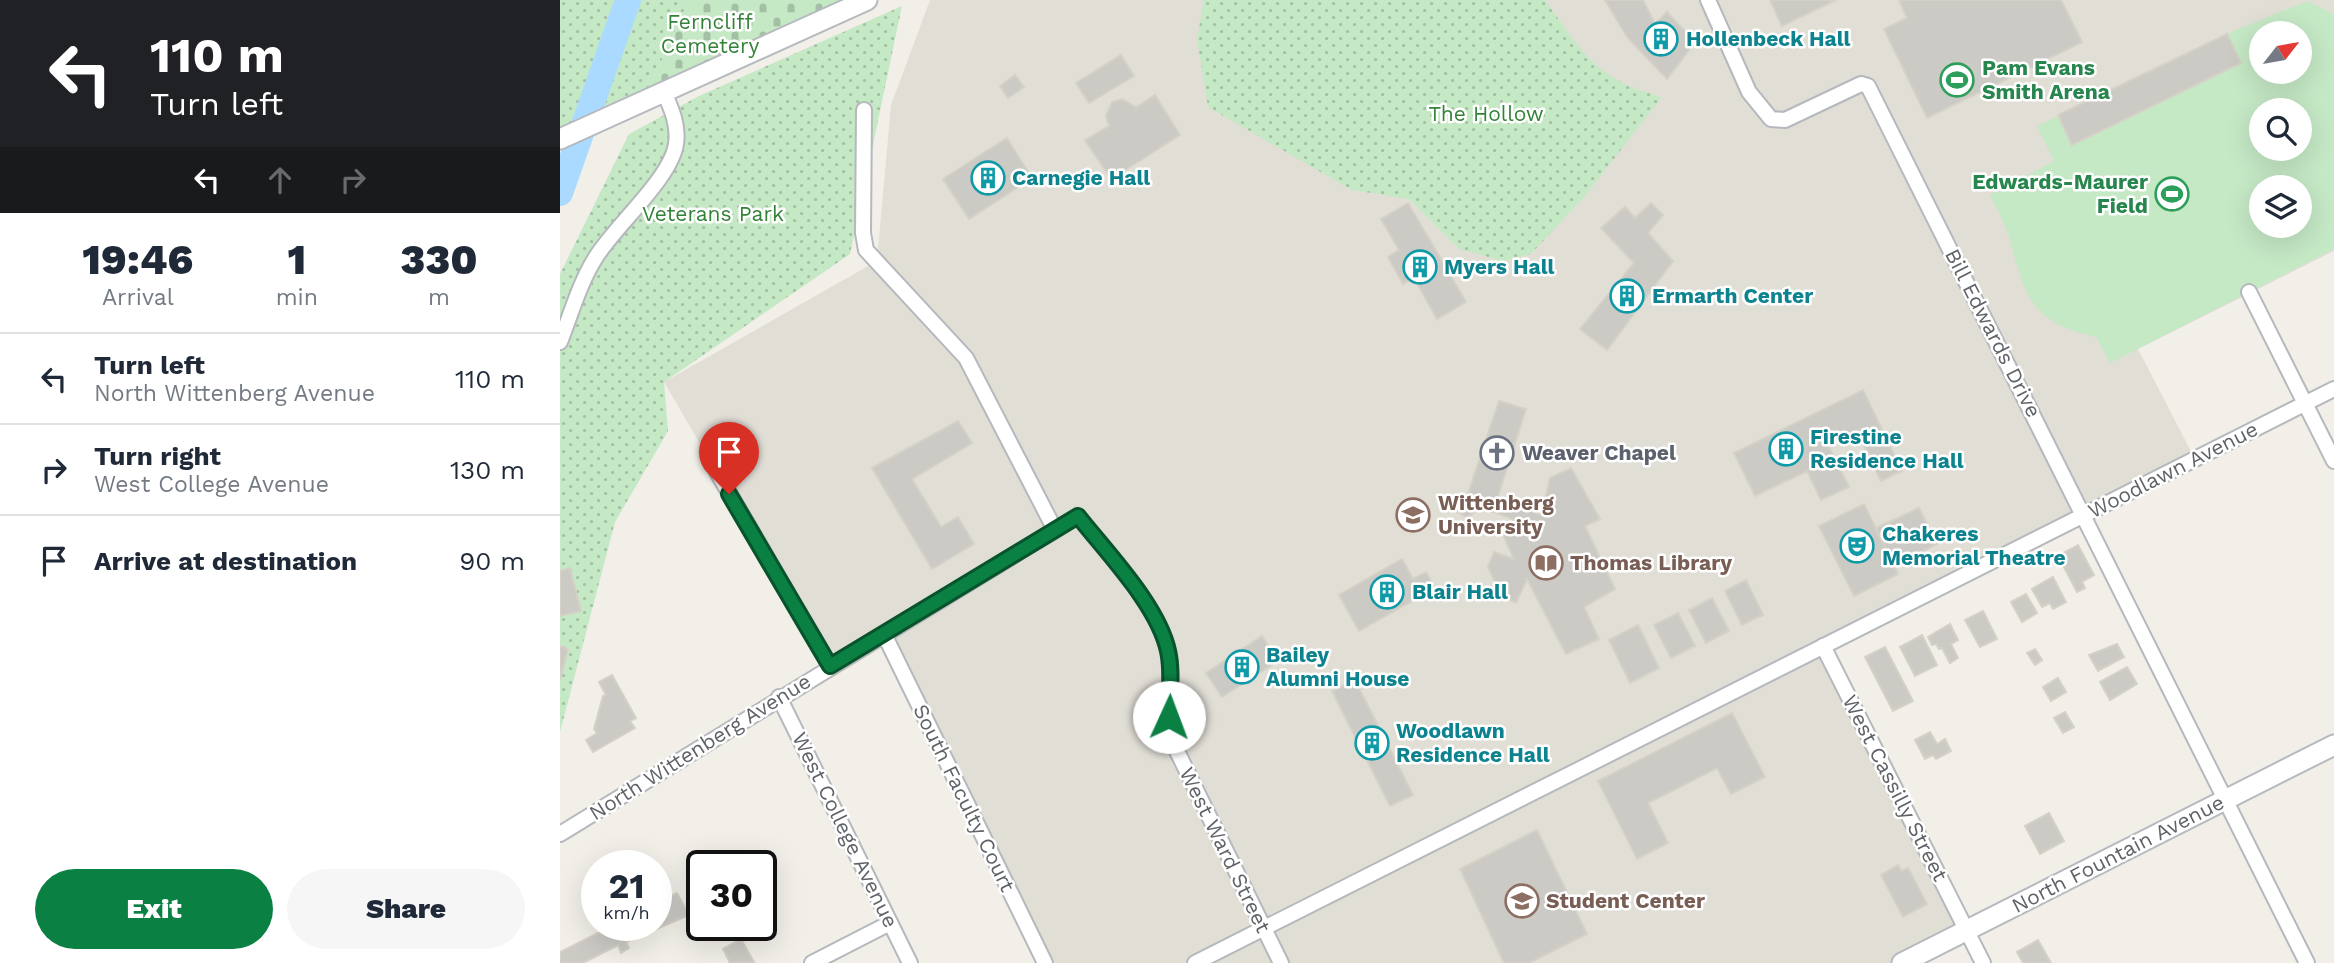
<!DOCTYPE html>
<html lang="en">
<head>
<meta charset="utf-8">
<style>
	body { margin:0; font-family:"Work Sans",sans-serif; background:#f6f6f7; color:#1f2937; height:100vh; display:flex; flex-direction:column; font-size:26px; white-space:nowrap }
	* { box-sizing:border-box; margin:0 }
	p { font-size:23px; color:#747a83 }
	.icon { flex:none; width:38px; height:38px; fill:none; stroke:currentColor; stroke-width:2; stroke-linecap:round; stroke-linejoin:round }
	.map { position:relative; flex:1; overflow:hidden }
	.side { display:flex; flex-direction:column; background:#fff; width:560px }
	.side>* { flex:none }
	.banner { background:#202124; color:#fff; overflow:hidden }
	.needle { width:46px; rotate:59deg }
	.controls { position:absolute; left:1689px; top:21px; display:grid; gap:14px }
	.controls a { display:grid; place-items:center; width:63px; height:63px; border-radius:50%; background:#fff; box-shadow:0 7px 28px #0002; font-size:35px }
	.speed { position:absolute; left:21px; top:850px; display:flex; gap:14px; font-size:35px; font-weight:700; text-align:center }
	.speed>* { display:grid; place-content:center; width:91px; height:91px; border-radius:50%; background:#fff; box-shadow:0 7px 28px #0002; line-height:1 }
	.speed small { font-size:18px; font-weight:400 }
	.speed .limit { border:4px solid #111; border-radius:10px; background:#fff; color:#111 }
	.pin { position:absolute; display:grid; place-items:center; width:60px; height:60px; color:#fff; margin:-72px -30px; border-radius:50% 50% 50% 0; rotate:-45deg; box-shadow:0 0 7px #0007 }
	.pin .icon { rotate:45deg }
	.me { position:absolute; width:77px; margin:-38px; rotate:2deg; stroke-linejoin:round; filter:drop-shadow(0 0 5px #0008) }
	.turn { display:flex; align-items:center; gap:24px; height:147px; padding:0 35px; font-size:32px }
	.turn .icon { width:91px; height:91px; stroke-width:2.5 }
	.turn b { display:block; font-size:49px; line-height:60px }
	.lanes { display:flex; align-items:center; height:66px; padding:0 35px; background:#0003; justify-content:center; gap:35px; direction:ltr }
	.lanes .off { opacity:.35 }
	.eta { display:flex; justify-content:space-evenly; align-items:center; height:119px; text-align:center }
	.eta b { font-size:42px; font-weight:800; line-height:49px }
	.primary-button { display:flex; gap:14px; margin-top:auto; padding:14px 35px }
	.primary-button a { flex:1; height:80px; border-radius:42px; background:#0b8043; color:#fff; font-size:28px; font-weight:800; line-height:80px; text-align:center }
	.primary-button a+a { background:#f6f6f7; color:#1f2937 }
	ul { padding:0; list-style:none }
	li { display:flex; align-items:center; gap:21px; height:91px; padding:0 35px; border-top:2px solid #e0e1e3 }
	li div { flex:1 }
	li b { display:block; font-size:26px }
	li em { font-style:normal }
	main { display:flex; flex:1; min-height:0 }
	.map>svg:first-child { display:block }
</style>
</head>
<body>
<main>
<section class="side">
<div class="banner">
<div class="turn"><svg class="icon" aria-label="left" viewBox="0 0 24 24"><path d="M17 20v-9H6M10 6l-5 5 5 5"/></svg><div><b>110 m</b>Turn left</div></div>
<div class="lanes"><svg class="icon" aria-label="left" viewBox="0 0 24 24"><path d="M17 20v-9H6M10 6l-5 5 5 5"/></svg><svg class="icon off" aria-label="ahead" viewBox="0 0 24 24"><path d="M12 20V5M6 11l6-6 6 6"/></svg><svg class="icon off" aria-label="right" viewBox="0 0 24 24"><path d="M7 20v-9h11M14 6l5 5-5 5"/></svg></div>
</div>
<div class="eta">
<div><b>19:46</b><p>Arrival</p></div>
<div><b>1</b><p>min</p></div>
<div><b>330</b><p>m</p></div>
</div>
<ul>
<li><svg class="icon" aria-label="left" viewBox="0 0 24 24"><path d="M17 20v-9H6M10 6l-5 5 5 5"/></svg><div><b>Turn left</b><p>North Wittenberg Avenue</p></div><em>110 m</em></li>
<li><svg class="icon" aria-label="right" viewBox="0 0 24 24"><path d="M7 20v-9h11M14 6l5 5-5 5"/></svg><div><b>Turn right</b><p>West College Avenue</p></div><em>130 m</em></li>
<li><svg class="icon" aria-label="arrive" viewBox="0 0 24 24"><path d="M6 21V4h12l-3 4 3 4H6"/></svg><div><b>Arrive at destination</b></div><em>90 m</em></li>
</ul>
<div class="primary-button"><a>Exit</a><a>Share</a></div>
</section>
<div class="map">
<svg width="1774" height="963" viewBox="0 0 1774 963">
	<defs>
		<pattern id="cemetery-stones" width="16" height="16" patternUnits="userSpaceOnUse" patternTransform="scale(1.75)"><rect width="16" height="16" fill="#c5e8c5"/><path d="M2 7V4a2 2 0 0 1 4 0v3zM10 15v-3a2 2 0 0 1 4 0v3z" fill="#a3c0a4"/></pattern>
		<pattern id="park-dots" width="8" height="8" patternUnits="userSpaceOnUse" patternTransform="scale(1.75)"><rect width="8" height="8" fill="#c5e8c5"/><path d="M2 2h.1M6 6h.1" fill="none" stroke="#a3c0a4" stroke-width="1.8" stroke-linecap="round"/></pattern>
	</defs>
	<rect width="100%" height="100%" fill="#f1efe8"/>
	<path fill="#e1ded6" fill-rule="evenodd" d="M 370,0 L 1774,0 L 1774,251 L 1578,349 L 1635,459 L 1263,646 L 1407,931 L 1343,963 L 485,963 L 324,634 L 270,666 L 104,382 L 317,261 L 331,105 ZM 1701,33 L 1740,33 L 1740,72 L 1701,72 ZM 1701,110 L 1740,110 L 1740,149 L 1701,149 ZM 1701,187 L 1740,187 L 1740,226 L 1701,226 Z"/>
	<path fill="#c5e8c5" fill-rule="evenodd" d="M 1747,1 L 1774,14 L 1774,249 L 1550,363 L 1536,337 C 1472,323 1465,298 1450,240 C 1446,225 1437,210 1430,195 L 1494,161 L 1477,126 L 1667,34 ZM 1701,33 L 1740,33 L 1740,72 L 1701,72 ZM 1701,110 L 1740,110 L 1740,149 L 1701,149 ZM 1701,187 L 1740,187 L 1740,226 L 1701,226 Z"/>
	<polygon fill="url(#cemetery-stones)" points="129,0 305,0 83,101"/>
	<g fill="url(#park-dots)">
		<polygon points="0,0 129,0 83,101 0,139"/>
		<path d="M 644,0 L 985,0 C 1024,54 1035,79 1102,97 L 1024,197 L 971,254 L 943,261 L 899,249 L 849,199 L 792,190 L 648,107 L 637,39 Z"/>
		<polygon points="342,6 290,254 104,382 108,431 55,522 0,732 0,274 69,134 139,96"/>
	</g>
	<g fill="none" stroke-linecap="round" stroke-linejoin="round">
		<polyline stroke="#aadaff" stroke-width="26" points="0,193 68,0"/>
	</g>
	<g fill="#cccac5" stroke="#d6d1c6" stroke-width="2">
		<polygon points="1045,0 1083,0 1095,24 1107,12 1135,42 1107,79 1067,37"/>
		<polygon points="1210,0 1276,0 1222,26"/>
		<polygon points="1339,0 1501,0 1522,42 1367,118 1324,29 1347,18"/>
		<polygon points="1667,34 1681,63 1512,145 1498,115"/>
		<polygon points="561,55 574,76 529,103 516,83"/>
		<polygon points="455,75 464,87 448,98 440,86"/>
		<polygon points="595,95 620,135 551,179 525,140 549,126 546,116 552,102 562,99 576,107"/>
		<polygon points="447,138 472,178 409,219 383,179"/>
		<polygon points="848,203 906,302 877,319 854,278 843,284 828,257 839,250 821,219"/>
		<polygon points="1091,203 1103,215 1088,233 1113,261 1047,350 1020,329 1074,263 1041,228 1065,207 1075,218"/>
		<polygon points="1303,390 1342,471 1321,481 1297,431 1268,445 1289,487 1261,500 1247,471 1195,496 1174,453"/>
		<polygon points="939,401 966,409 933,512 919,508 908,518 896,511 898,500 907,497"/>
		<polygon points="398,421 412,443 352,479 381,527 398,517 414,544 372,569 312,468"/>
		<polygon points="1011,468 1040,519 1025,526 1055,589 1024,607 1039,639 1006,654 967,579 956,603 941,596 928,567 934,552 954,559 944,537 953,519 933,512 938,497 982,515 990,478"/>
		<polygon points="1304,504 1338,574 1294,596 1259,526"/>
		<polygon points="1359,508 1377,544 1334,565 1316,528"/>
		<polygon points="1518,545 1534,575 1522,582 1525,588 1517,592 1498,556"/>
		<polygon points="842,559 853,579 866,572 875,588 799,631 779,595"/>
		<polygon points="10,568 21,611 0,616 0,571"/>
		<polygon points="1493,577 1506,602 1493,609 1490,603 1482,607 1472,589"/>
		<polygon points="1186,580 1203,615 1182,625 1165,591"/>
		<polygon points="1466,594 1477,613 1462,622 1451,602"/>
		<polygon points="1152,598 1169,631 1146,643 1129,610"/>
		<polygon points="1423,611 1437,639 1420,647 1405,620"/>
		<polygon points="1118,613 1135,646 1111,658 1094,625"/>
		<polygon points="1390,624 1398,640 1391,644 1398,658 1390,663 1382,648 1379,649 1376,644 1372,645 1368,637"/>
		<polygon points="1078,625 1099,668 1070,683 1049,640"/>
		<polygon points="1362,635 1377,665 1355,676 1340,647"/>
		<polygon points="702,636 718,661 662,697 646,673"/>
		<polygon points="1557,644 1564,657 1538,671 1529,655"/>
		<polygon points="0,646 8,649 0,680"/>
		<polygon points="1325,647 1353,701 1333,711 1305,657"/>
		<polygon points="1475,649 1482,660 1475,665 1467,653"/>
		<polygon points="1567,667 1577,684 1550,700 1540,682"/>
		<polygon points="52,675 76,718 70,721 75,728 33,752 26,740 37,733 34,729 43,696 46,695 39,682"/>
		<polygon points="1498,678 1506,692 1491,701 1483,687"/>
		<polygon points="795,680 853,795 830,806 772,691"/>
		<polygon points="1505,712 1514,727 1503,733 1494,718"/>
		<polygon points="1172,713 1205,777 1171,794 1157,768 1088,803 1108,843 1077,859 1038,781"/>
		<polygon points="1370,732 1377,744 1385,739 1391,751 1376,759 1373,755 1365,759 1355,740"/>
		<polygon points="1489,813 1504,841 1480,854 1465,826"/>
		<polygon points="977,830 1027,934 969,963 944,963 900,869"/>
		<polygon points="1338,865 1342,871 1348,868 1367,904 1343,917 1321,875"/>
		<polygon points="117,893 129,915 66,942 69,948 61,953 58,945 23,963 0,963 0,952 52,926 96,926 96,903"/>
		<polygon points="181,939 194,962 170,963 163,949"/>
		<polygon points="1478,940 1491,963 1463,963 1457,952"/>
	</g>
	<g fill="none" stroke-linecap="round" stroke-linejoin="round">
		<defs>
			<g id="street">
				<polyline points="1148,0 1189,92 1211,119 1225,120 1301,84 1308,86 1747,963"/>
				<polyline points="304,110 303,233 306,250 406,358 495,530"/>
				<polyline points="1689,292 1774,461"/>
				<path d="M 0,342 C 11,314 20,282 36,257 C 56,225 111,178 116,144 C 119,125 111,108 104,92"/>
				<polyline points="157,472 270,666"/>
				<polyline points="324,634 485,963"/>
				<polyline points="1263,646 1423,963"/>
				<polyline points="219,697 350,963"/>
				<path d="M 0,834 L 518,516 C 547,553 601,608 609,655 C 613,685 605,715 614,745 L 721,963"/>
				<polyline points="252,963 330,923"/>
				<polyline points="635,963 1774,389"/>
			</g>
			<g id="secondary">
				<polyline points="0,139 307,0"/>
				<polyline points="1342,963 1774,745"/>
			</g>
		</defs>
		<use href="#street" stroke="#b5b8bc" stroke-width="18"/>
		<use href="#secondary" stroke="#b6babf" stroke-width="23"/>
		<use href="#street" stroke="#fff" stroke-width="14"/>
		<use href="#secondary" stroke="#fff" stroke-width="19"/>
	</g>
	<g fill="none" stroke-linecap="round" stroke-linejoin="round">
		<defs>
			<path id="route" d="M 169,494 L 270,666 L 518,516 C 547,553 598,605 608,651 C 613,673 609,695 609,717"/>
		</defs>
		<use href="#route" stroke="#07532c" stroke-width="18"/>
		<use href="#route" stroke="#0b8043" stroke-width="12"/>
	</g>
	<defs>
		<symbol id="building-ring" viewBox="-11 -11 22 22"><circle r="9.5" fill="#fff" stroke="#0f9aa8" stroke-width="1.5"/><path d="M-4-6H4V6H1V3H-1V6H-4ZM-2.5-4.3h1.7v1.8h-1.7ZM.8-4.3h1.7v1.8H.8ZM-2.5-1h1.7V.8h-1.7ZM.8-1h1.7V.8H.8Z" fill="#0f9aa8"/></symbol>
		<symbol id="stadium-ring" viewBox="-11 -11 22 22"><circle r="9.5" fill="#fff" stroke="#2e9e5b" stroke-width="1.5"/><path d="M0-5a6.5 5 0 1 0 0 10a6.5 5 0 1 0 0-10ZM-3.5-1.8h7v3.6h-7Z" fill="#2e9e5b"/></symbol>
		<symbol id="church-ring" viewBox="-11 -11 22 22"><circle r="9.5" fill="#fff" stroke="#6b7280" stroke-width="1.5"/><path d="M-1.2-6h2.4v3.5h3.3v2.4h-3.3V6h-2.4V-.1h-3.3v-2.4h3.3Z" fill="#6b7280"/></symbol>
		<symbol id="university-ring" viewBox="-11 -11 22 22"><circle r="9.5" fill="#fff" stroke="#8d6e63" stroke-width="1.5"/><path d="M0-5L7-2L0 1L-7-2ZM-4 1L0 2.5L4 1V4Q0 6-4 4Z" fill="#8d6e63"/></symbol>
		<symbol id="theatre-ring" viewBox="-11 -11 22 22"><circle r="9.5" fill="#fff" stroke="#0f9aa8" stroke-width="1.5"/><path d="M-5-5.5Q0-4 5-5.5V0Q5 5 0 6Q-5 5-5 0ZM-3.3-2.5H-1v1.5H-3.3ZM1-2.5H3.3v1.5H1ZM-2.8 1Q0 5.5 2.8 1Z" fill="#0f9aa8"/></symbol>
		<symbol id="library-ring" viewBox="-11 -11 22 22"><circle r="9.5" fill="#fff" stroke="#8d6e63" stroke-width="1.5"/><path d="M-6-4Q-3-5.5-.7-3.5V5Q-3 3-6 4ZM6-4Q3-5.5 .7-3.5V5Q3 3 6 4Z" fill="#8d6e63"/></symbol>
	</defs>
	<g fill-rule="evenodd">
		<use href="#building-ring" x="1082" y="20" width="38" height="38"/>
		<use href="#stadium-ring" x="1378" y="61" width="38" height="38"/>
		<use href="#building-ring" x="409" y="159" width="38" height="38"/>
		<use href="#stadium-ring" x="1593" y="175" width="38" height="38"/>
		<use href="#building-ring" x="841" y="248" width="38" height="38"/>
		<use href="#building-ring" x="1048" y="277" width="38" height="38"/>
		<use href="#building-ring" x="1207" y="430" width="38" height="38"/>
		<use href="#church-ring" x="918" y="434" width="38" height="38"/>
		<use href="#university-ring" x="834" y="496" width="38" height="38"/>
		<use href="#theatre-ring" x="1278" y="527" width="38" height="38"/>
		<use href="#library-ring" x="967" y="544" width="38" height="38"/>
		<use href="#building-ring" x="808" y="573" width="38" height="38"/>
		<use href="#building-ring" x="663" y="648" width="38" height="38"/>
		<use href="#building-ring" x="793" y="724" width="38" height="38"/>
		<use href="#university-ring" x="943" y="882" width="38" height="38"/>
	</g>
	<g text-anchor="middle" stroke-width="5" stroke-linejoin="round" paint-order="stroke">
		<g font-size="21" fill="#348238" stroke="#fff">
			<text x="150" y="29">Ferncliff<tspan x="150" dy="24">Cemetery</tspan></text>
			<text x="926" y="121">The Hollow</text>
			<text x="153" y="221">Veterans Park</text>
		</g>
		<g font-size="21" font-weight="bold" fill="#0d838f" stroke="#fff" text-anchor="start">
			<text x="1126" y="46">Hollenbeck Hall</text>
			<text x="452" y="185">Carnegie Hall</text>
			<text x="884" y="274">Myers Hall</text>
			<text x="1092" y="303">Ermarth Center</text>
			<text x="1250" y="444">Firestine<tspan x="1250" dy="24">Residence Hall</tspan></text>
			<text x="1322" y="541">Chakeres<tspan x="1322" dy="24">Memorial Theatre</tspan></text>
			<text x="852" y="599">Blair Hall</text>
			<text x="706" y="662">Bailey<tspan x="706" dy="24">Alumni House</tspan></text>
			<text x="836" y="738">Woodlawn<tspan x="836" dy="24">Residence Hall</tspan></text>
		</g>
		<g font-size="21" font-weight="bold" fill="#27864d" stroke="#fff" text-anchor="start">
			<text x="1422" y="75">Pam Evans<tspan x="1422" dy="24">Smith Arena</tspan></text>
			<text x="1588" y="189" text-anchor="end">Edwards-Maurer<tspan x="1588" dy="24">Field</tspan></text>
		</g>
		<g font-size="21" fill="#5f6368" stroke="#fff">
			<text transform="translate(1433 333) rotate(63)" y="7">Bill Edwards Drive</text>
			<text transform="translate(1613 470) rotate(-27)" y="7">Woodlawn Avenue</text>
			<text transform="translate(140 747) rotate(-32)" y="7">North Wittenberg Avenue</text>
			<text transform="translate(1335 788) rotate(63)" y="7">West Cassilly Street</text>
			<text transform="translate(404 798) rotate(64)" y="7">South Faculty Court</text>
			<text transform="translate(285 830) rotate(64)" y="7">West College Avenue</text>
			<text transform="translate(665 850) rotate(64)" y="7">West Ward Street</text>
			<text transform="translate(1558 854) rotate(-27)" y="7">North Fountain Avenue</text>
		</g>
		<g font-size="21" font-weight="bold" fill="#5b616d" stroke="#fff" text-anchor="start">
			<text x="962" y="460">Weaver Chapel</text>
		</g>
		<g font-size="21" font-weight="bold" fill="#785e54" stroke="#fff" text-anchor="start">
			<text x="878" y="510">Wittenberg<tspan x="878" dy="24">University</tspan></text>
			<text x="1010" y="570">Thomas Library</text>
			<text x="986" y="908">Student Center</text>
		</g>
	</g>
</svg>
<div class="controls">
<a><svg class="needle" viewBox="-14 -14 28 28"><path d="M0-13l5 13h-10z" fill="#e53935"/><path d="M0 13l5-13h-10z" fill="#747a83"/></svg></a>
<a><svg class="icon" aria-label="search" viewBox="0 0 24 24"><circle cx="10" cy="10" r="6"/><path d="M15 15l6 6"/></svg></a>
<a><svg class="icon" aria-label="layers" viewBox="0 0 24 24"><path d="M12 4l9 5-9 5-9-5zM3 14l9 5 9-5"/></svg></a>
</div>
<div class="speed"><div>21<small>km/h</small></div><div class="limit">30</div></div>
<div class="pin" style="left:169px;top:494px;background:#d93025"><svg class="icon" aria-label="arrive" viewBox="0 0 24 24"><path d="M6 21V4h12l-3 4 3 4H6"/></svg></div>
<svg class="me" style="left:609px;top:717px" viewBox="-20 -20 40 40"><circle r="19" fill="#fff"/><path d="M0-13L10 11 0 6-10 11z" fill="#0b8043"/></svg>
</div>
</main>
</body>
</html>
